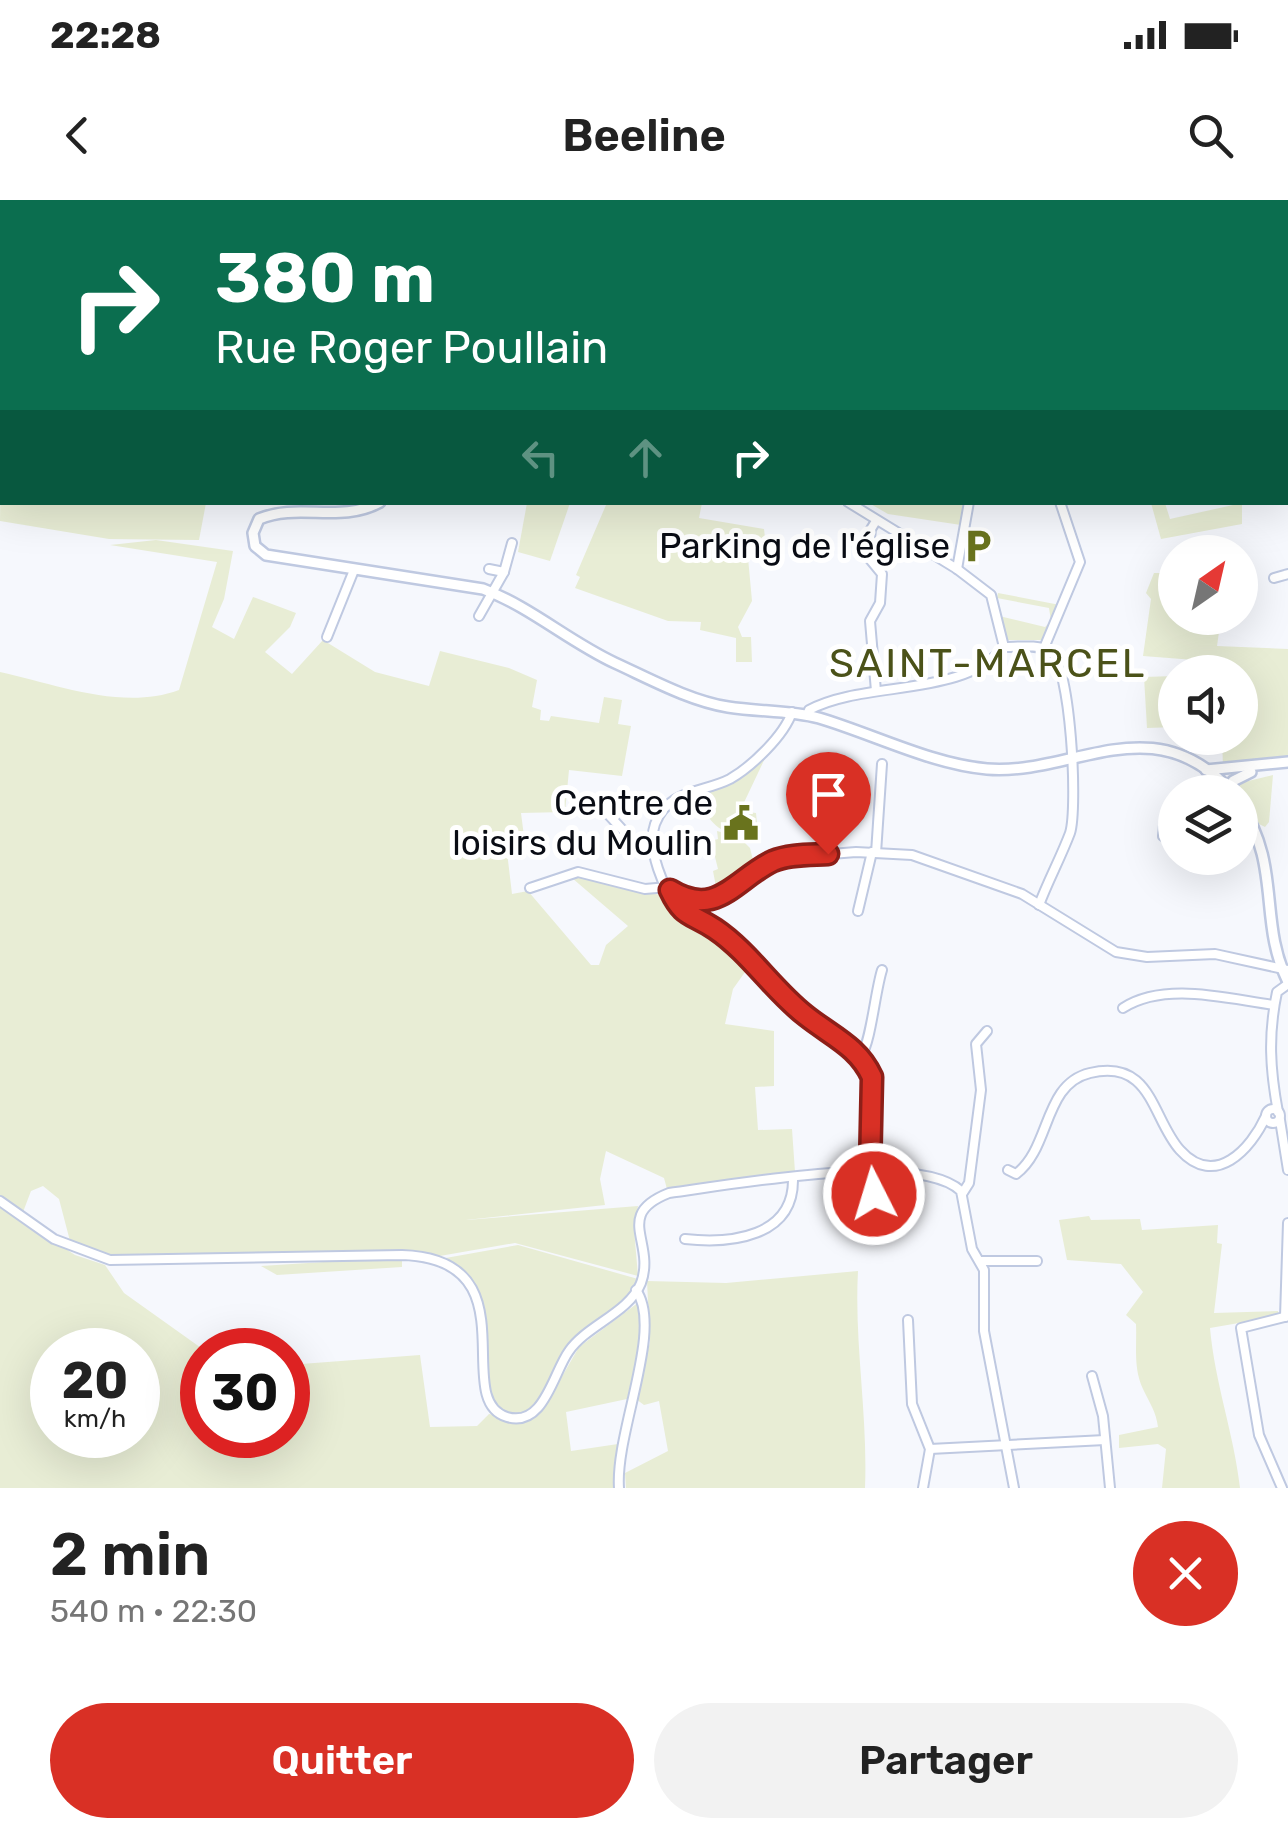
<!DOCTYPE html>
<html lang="fr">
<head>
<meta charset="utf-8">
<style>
	body { margin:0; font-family:Rubik,sans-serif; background:#f2f2f2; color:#222; height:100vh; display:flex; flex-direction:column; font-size:38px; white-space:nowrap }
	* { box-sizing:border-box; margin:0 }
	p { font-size:32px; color:#767676 }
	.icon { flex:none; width:55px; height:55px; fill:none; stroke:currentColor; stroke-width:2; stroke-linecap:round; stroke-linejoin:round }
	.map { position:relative; height:1288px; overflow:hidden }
	.panel { display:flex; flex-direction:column; background:#fff; flex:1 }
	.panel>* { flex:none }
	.banner { position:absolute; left:0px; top:0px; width:1290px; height:305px; box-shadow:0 10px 40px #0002; background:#0b6e4f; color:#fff; overflow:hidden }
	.needle { width:65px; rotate:34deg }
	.buttons { position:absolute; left:1158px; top:335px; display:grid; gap:20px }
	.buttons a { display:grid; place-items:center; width:100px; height:100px; border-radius:50%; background:#fff; box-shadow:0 10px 40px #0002; font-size:50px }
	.speed { position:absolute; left:30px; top:1128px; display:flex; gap:20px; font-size:50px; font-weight:700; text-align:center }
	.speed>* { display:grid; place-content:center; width:130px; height:130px; border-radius:50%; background:#fff; box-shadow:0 10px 40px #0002; line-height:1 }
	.speed small { font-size:25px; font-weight:400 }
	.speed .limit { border:15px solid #d22; background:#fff; color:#111 }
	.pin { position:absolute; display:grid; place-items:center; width:85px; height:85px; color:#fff; margin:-102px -42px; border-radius:50% 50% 50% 0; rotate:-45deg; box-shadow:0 0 10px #0007 }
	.pin .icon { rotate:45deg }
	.me { position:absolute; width:110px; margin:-55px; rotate:355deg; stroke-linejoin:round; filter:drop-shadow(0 0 8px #0008) }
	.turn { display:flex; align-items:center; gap:35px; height:210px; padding:0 50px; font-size:45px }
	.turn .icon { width:130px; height:130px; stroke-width:2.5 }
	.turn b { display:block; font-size:70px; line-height:85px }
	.lanes { display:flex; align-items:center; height:95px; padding:0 50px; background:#0003; justify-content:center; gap:50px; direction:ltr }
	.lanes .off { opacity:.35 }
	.round { display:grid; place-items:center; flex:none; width:105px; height:105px; border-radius:52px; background:#f2f2f2 }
	.head { display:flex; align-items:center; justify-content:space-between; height:170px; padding:0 50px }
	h1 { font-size:60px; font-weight:600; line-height:75px }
	.button { display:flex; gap:20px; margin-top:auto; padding:20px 50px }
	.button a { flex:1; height:115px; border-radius:60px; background:#d93025; color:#fff; font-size:40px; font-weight:600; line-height:115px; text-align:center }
	.button a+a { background:#f2f2f2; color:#222 }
	.status { display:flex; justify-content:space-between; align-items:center; height:70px; padding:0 50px; background:#fff; direction:ltr }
	.status svg { height:28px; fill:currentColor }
	header { display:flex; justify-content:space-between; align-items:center; height:130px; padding:0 50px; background:#fff; font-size:45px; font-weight:600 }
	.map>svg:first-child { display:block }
</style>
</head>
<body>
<div class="status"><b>22:28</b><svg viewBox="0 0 49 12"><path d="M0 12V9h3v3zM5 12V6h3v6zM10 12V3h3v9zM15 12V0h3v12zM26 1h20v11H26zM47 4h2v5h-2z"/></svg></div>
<header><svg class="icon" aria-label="back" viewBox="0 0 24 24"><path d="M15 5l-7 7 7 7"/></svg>Beeline<svg class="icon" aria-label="search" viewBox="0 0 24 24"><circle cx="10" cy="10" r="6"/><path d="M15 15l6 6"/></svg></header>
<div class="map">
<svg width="1288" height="1288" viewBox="0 0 1288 1288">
	<rect width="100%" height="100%" fill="#f6f8fd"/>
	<g fill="#e8edd5" fill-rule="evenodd">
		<polygon points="2,156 2,302 206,303 199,340 109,339 0,321"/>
		<polygon points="527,303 570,303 550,361 518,352"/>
		<polygon points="601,303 702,303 699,318 764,329 766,347 747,347 752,401 738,427 742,437 751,437 752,462 736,462 736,438 700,430 701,422 668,421 575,388 580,377 576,375 606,305"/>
		<polygon points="869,303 964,303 961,325 888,314"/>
		<polygon points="1151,303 1165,303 1170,319 1242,303 1242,324 1161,339"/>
		<path d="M 156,340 L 233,351 L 224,399 L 212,427 L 234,439 L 253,397 L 296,413 L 290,427 L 265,452 L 292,474 L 323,440 L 375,472 L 429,486 L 440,451 L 509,468 L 537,480 L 532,507 L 541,510 L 540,520 L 549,521 L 551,516 L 599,523 L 604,497 L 622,500 L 618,524 L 631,526 L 622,576 L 569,570 L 565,612 L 521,613 L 526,652 L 507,652 L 512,694 L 528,691 L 591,765 L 599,765 L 606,745 L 628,726 L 572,678 L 588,676 L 671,698 C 690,727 725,741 750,765 L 733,789 L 725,824 L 774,831 L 774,886 L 755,887 L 758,930 L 792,929 L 795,972 L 667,989 L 664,978 L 606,951 L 600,979 L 605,1005 L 466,1020 L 638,1006 L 634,1029 L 638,1076 L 515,1043 L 434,1057 L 408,1053 L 119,1058 L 70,1041 L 59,999 L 43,986 L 31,991 L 23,1012 L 0,997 L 0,472 C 56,484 122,511 179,490 L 217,362 L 110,345 Z"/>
		<polygon points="1154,373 1175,373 1175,418 1221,418 1217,446 1288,449 1288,559 1223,567 1222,538 1240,538 1240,472 1223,472 1220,462 1143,456 1151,399 1146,393"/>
		<polygon points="998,393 1060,405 1043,440 1005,440 999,416 1045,427 1051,421 1049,408 997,398"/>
		<polygon points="1175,476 1175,527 1147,528 1144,477"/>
		<path d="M 767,554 L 740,611 L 756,613 L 757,623 L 746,624 L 737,634 C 713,632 704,613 699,592 L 734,581 Z"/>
		<polygon points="1273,575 1269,622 1265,627 1259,624 1236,584"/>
		<polygon points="717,631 739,637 750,648 754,664 717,692 713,671 718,669 711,641 718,639"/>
		<path d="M 0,1006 L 75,1055 L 105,1065 L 124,1093 L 204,1150 L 202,1235 L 288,1235 L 288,1165 L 420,1155 L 430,1227 L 477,1226 L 489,1214 L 528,1220 L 545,1206 L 579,1147 L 639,1102 L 642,1140 L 627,1199 L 566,1212 L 571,1251 L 618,1244 L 617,1288 L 0,1288 ZM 52,1150 L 138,1150 L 138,1235 L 52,1235 Z"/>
		<path d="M 1089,1016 L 1091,1020 L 1140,1019 L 1142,1030 L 1218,1025 L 1217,1043 L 1222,1044 L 1214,1113 L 1278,1111 L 1279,1116 L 1210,1128 C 1215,1184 1234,1234 1240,1288 L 1162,1288 L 1166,1249 L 1158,1244 L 1119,1248 L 1119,1235 L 1158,1227 C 1156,1211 1150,1204 1143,1189 C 1133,1168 1137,1146 1136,1124 L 1126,1115 L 1143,1092 L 1121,1064 L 1067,1060 L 1059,1020 Z"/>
		<path d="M 518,1045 L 638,1079 L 631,1093 L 569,1145 L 533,1210 L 513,1215 L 492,1203 C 473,1140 514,1101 440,1059 Z"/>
		<polygon points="402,1057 402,1067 277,1075 261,1066"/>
		<path d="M 858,1071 C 854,1143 868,1215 865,1288 L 626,1288 L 625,1273 L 668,1251 L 659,1201 L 644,1205 L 636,1199 L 650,1142 L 647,1081 L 726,1083 Z"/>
	</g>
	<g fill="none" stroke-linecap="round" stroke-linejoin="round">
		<defs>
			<g id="minor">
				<polyline points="810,0 811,2"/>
				<polyline points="974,0 975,2"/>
				<polyline points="1232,0 1235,2"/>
				<polyline points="1141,2 1141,0"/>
				<polyline points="1288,77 1288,73"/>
				<polyline points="1288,178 1288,180"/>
				<path d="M 848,302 L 957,369 L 991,395 L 1004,447 C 1017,447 1039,444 1050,451 C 1071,464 1078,608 1070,633 C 1061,657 1048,681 1039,705"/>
				<polyline points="489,369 504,372"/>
				<polyline points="957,369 969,302"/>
				<polyline points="1274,378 1288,374"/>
				<polyline points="479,416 504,372 512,343"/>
				<polyline points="327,437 354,370"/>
				<polyline points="1044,448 1080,362 1060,302"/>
				<polyline points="876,491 870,421 880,403 882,374 868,357 871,329 876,321"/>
				<path d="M 792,512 C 784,536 751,567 730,579 C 703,593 668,589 655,624 C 646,649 664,690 679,709 C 688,720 707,723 718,732 C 748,756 773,786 801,812 C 826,835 857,844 873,877 L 870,969"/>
				<path d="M 807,515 L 809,510 C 864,480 963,498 1004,447"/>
				<polyline points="605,611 632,640 653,647"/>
				<polyline points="1164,625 1163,636 1175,644"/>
				<polyline points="876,653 882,564"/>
				<polyline points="530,688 578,672 645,689 668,687"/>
				<polyline points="670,690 699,701 717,700 781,658 856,652 912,655 1022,694 1116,752 1147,757 1215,754 1288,770"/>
				<polyline points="858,711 872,652"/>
				<path d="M 1123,808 C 1165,781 1228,799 1274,805"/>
				<path d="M 861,856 C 871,842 875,792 882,770"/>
				<circle cx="1273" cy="916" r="7"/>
				<path d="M 1278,912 C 1270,869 1268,835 1277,792 L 1288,784"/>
				<polyline points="1280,920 1288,970"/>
				<path d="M 1008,970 L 1016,974 C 1051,948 1043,884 1090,873 C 1152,858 1152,919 1180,950 C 1215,989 1251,949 1266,916"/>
				<polyline points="962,994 969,983 981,890 976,844 987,831"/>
				<path d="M 0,1001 L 54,1039 L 110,1060 L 402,1055 C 534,1059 449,1200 507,1217 C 544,1228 553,1173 569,1151 C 587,1125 629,1113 641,1083 C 656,1042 613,1015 669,993 C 730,985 918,950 961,991 L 972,1049 L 984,1070 L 984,1131 L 1014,1288"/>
				<polyline points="867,1023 873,1017 876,970"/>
				<path d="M 685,1039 C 731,1044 794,1037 793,979"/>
				<polyline points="981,1061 1037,1061"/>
				<polyline points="1285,1117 1288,1023"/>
				<polyline points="908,1120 912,1204 930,1249 923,1288"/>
				<polyline points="1092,1176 1103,1216 1110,1288"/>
				<polyline points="930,1249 1105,1240"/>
				<path d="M 619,1288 C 615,1232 664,1129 636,1090"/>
				<polyline points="1282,1288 1259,1235 1241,1128 1288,1116"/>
			</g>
			<g id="tertiary">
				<polyline points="280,0 282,2"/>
				<polyline points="0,2 2,0"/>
				<path d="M 380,302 C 340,324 299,302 259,319 L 253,333 L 255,346 L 266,355 L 483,389 C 531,407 568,441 615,463 C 650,479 690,501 728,507 C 759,512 789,510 819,518 C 873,534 931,564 987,569 C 1074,576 1152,504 1232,592"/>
				<polyline points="1206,570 1288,562"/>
				<polyline points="1232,592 1233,581 1251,572"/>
				<path d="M 1240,604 C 1282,666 1258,722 1288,782"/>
			</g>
		</defs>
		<use href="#minor" stroke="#bfc9e1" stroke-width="12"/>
		<use href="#tertiary" stroke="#bfc9e1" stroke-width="14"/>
		<use href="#minor" stroke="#fff" stroke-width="8"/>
		<use href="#tertiary" stroke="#fff" stroke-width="9"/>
	</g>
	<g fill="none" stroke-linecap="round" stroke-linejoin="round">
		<defs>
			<path id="route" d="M 828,654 C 811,655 789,654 773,661 C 735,679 717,719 670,690 C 683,718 691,713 715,729 C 749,752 773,790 805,815 C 831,836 858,846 872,877 L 870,970 L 876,970 L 874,994"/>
		</defs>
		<use href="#route" stroke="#8d1f18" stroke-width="25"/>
		<use href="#route" stroke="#d93025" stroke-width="18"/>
	</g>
	<defs>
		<symbol id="parking-bare" viewBox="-9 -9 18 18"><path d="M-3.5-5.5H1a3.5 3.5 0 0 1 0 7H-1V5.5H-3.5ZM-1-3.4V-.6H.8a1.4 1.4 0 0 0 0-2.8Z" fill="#69731d" stroke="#fff" stroke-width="2.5" paint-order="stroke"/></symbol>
		<symbol id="civic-bare" viewBox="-9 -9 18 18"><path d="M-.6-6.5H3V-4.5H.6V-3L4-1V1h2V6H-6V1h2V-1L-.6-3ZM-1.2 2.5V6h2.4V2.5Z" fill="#69731d" stroke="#fff" stroke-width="2.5" paint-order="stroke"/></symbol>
	</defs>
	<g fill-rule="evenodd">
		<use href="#parking-bare" x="953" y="321" width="50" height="50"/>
		<use href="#civic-bare" x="716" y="598" width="50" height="50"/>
	</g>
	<g text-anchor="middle" stroke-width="10" stroke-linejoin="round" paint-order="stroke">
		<g font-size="35" fill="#090c14" stroke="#fff" text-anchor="end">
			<text x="950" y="358">Parking de l'église</text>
			<text x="713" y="615">Centre de<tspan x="713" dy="40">loisirs du Moulin</tspan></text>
		</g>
		<g font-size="40" letter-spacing="2.5" fill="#4b5219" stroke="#fff">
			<text x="988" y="477">SAINT-MARCEL</text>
		</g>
	</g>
</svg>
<div class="buttons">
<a><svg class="needle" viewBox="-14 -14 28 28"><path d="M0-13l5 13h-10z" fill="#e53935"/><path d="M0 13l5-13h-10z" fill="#767676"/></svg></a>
<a><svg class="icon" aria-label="sound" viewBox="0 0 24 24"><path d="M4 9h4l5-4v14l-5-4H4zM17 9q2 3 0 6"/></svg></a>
<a><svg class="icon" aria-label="layers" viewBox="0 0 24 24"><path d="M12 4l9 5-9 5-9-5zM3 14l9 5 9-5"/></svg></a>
</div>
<div class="speed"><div>20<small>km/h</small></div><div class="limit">30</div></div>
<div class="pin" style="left:828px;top:654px;background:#d93025"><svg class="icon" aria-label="arrive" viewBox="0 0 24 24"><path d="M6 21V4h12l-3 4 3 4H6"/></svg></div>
<svg class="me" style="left:874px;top:994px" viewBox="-20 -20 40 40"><circle r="17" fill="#d93025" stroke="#fff" stroke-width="3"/><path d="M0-11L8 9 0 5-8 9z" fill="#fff"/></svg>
<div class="banner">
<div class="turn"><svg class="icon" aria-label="right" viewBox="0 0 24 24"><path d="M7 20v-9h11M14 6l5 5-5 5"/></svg><div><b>380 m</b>Rue Roger Poullain</div></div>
<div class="lanes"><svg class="icon off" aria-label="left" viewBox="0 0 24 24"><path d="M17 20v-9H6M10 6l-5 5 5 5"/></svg><svg class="icon off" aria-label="ahead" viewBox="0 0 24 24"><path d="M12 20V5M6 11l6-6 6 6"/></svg><svg class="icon" aria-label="right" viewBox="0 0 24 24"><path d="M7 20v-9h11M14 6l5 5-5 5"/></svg></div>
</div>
</div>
<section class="panel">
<div class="head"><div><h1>2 min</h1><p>540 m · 22:30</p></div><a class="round" style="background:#d93025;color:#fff"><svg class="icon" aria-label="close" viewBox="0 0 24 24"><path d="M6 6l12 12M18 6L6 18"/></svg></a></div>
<div class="button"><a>Quitter</a><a>Partager</a></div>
</section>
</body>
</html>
